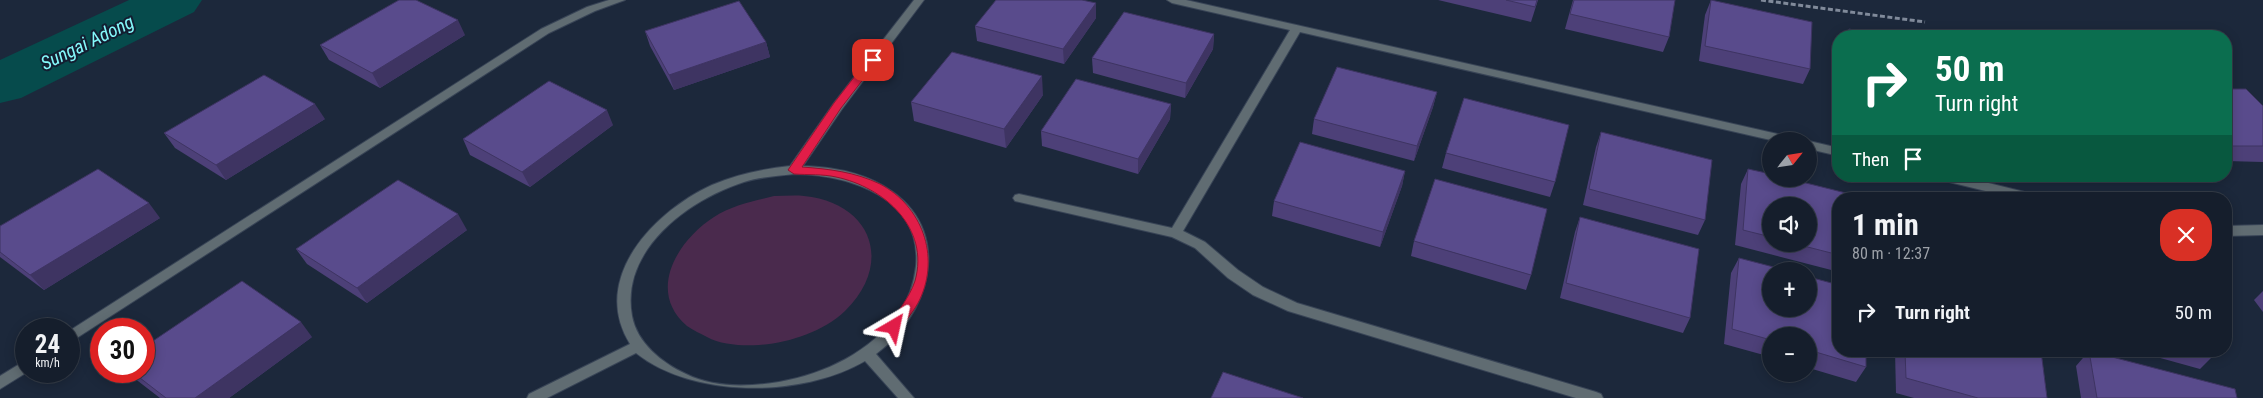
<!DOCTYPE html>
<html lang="en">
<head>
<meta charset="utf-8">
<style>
	body { margin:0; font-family:"Roboto Condensed",sans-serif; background:#222b38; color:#f1f3f6; height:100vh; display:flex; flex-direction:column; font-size:19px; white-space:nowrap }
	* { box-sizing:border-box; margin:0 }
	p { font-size:16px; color:#9da2a9 }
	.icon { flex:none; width:28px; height:28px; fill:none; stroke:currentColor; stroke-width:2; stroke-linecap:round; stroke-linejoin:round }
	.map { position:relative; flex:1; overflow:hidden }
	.sheet { position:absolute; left:1832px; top:192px; width:400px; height:165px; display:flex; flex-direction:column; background:#151e2c; border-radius:20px; box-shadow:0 2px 12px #0003,0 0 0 1px #343c48 }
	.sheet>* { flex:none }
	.banner { position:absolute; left:1832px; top:30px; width:400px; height:152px; border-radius:20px; box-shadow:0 2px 12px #0003,0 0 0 1px #343c48; background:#0b6e4f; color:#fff; overflow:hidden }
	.needle { width:32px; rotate:60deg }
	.controls { position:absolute; left:1762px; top:132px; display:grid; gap:10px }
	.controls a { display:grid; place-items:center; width:55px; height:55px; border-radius:50%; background:#151e2c; box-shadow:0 2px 12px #0003,0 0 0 1px #343c48; font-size:25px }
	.speed { position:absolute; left:15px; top:318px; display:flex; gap:10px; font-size:25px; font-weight:700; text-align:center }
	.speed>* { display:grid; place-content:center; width:65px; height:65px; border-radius:50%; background:#151e2c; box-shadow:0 2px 12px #0003,0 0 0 1px #343c48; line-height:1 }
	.speed small { font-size:12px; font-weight:400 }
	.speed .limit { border:8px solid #d22; background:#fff; color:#111 }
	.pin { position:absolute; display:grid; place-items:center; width:42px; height:42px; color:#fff; margin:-21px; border-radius:10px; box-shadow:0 2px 8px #0006 }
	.me { position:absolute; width:55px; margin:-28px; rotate:36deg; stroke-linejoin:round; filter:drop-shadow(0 0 4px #0008) }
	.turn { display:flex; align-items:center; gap:18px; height:105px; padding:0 20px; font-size:22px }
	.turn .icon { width:65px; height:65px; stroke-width:2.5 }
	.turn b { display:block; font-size:35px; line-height:42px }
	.then { display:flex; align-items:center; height:48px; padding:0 20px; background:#0003; gap:10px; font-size:19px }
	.round { display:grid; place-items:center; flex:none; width:52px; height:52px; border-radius:20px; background:#222b38 }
	.head { display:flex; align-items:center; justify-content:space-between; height:85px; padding:0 20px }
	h1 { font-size:30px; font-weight:700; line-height:38px }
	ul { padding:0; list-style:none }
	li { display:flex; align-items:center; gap:15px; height:70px; padding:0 20px }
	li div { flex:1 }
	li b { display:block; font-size:19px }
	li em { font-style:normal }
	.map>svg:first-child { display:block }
</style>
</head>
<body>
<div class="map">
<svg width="2263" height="398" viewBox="0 0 2263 398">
	<rect width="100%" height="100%" fill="#1c283b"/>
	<path fill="#4a2a4d" d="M 774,196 C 784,196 795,195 804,196 C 872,203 894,263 845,311 C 823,332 788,343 759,345 C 743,346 721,345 707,337 C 701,334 693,330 687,326 C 646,291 678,240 714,217 C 732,205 754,201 774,196 Z"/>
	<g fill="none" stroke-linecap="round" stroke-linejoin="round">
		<polygon fill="#064b4c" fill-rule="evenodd" points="129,0 202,0 194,12 21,98 0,103 0,60"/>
		<defs>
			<g id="street">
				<polygon points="609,0 625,0 595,11 549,33 69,343 69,331 541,29 587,7"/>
				<path d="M 914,0 L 924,0 L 842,109 L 803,166 C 835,167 867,173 893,192 C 954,236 928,316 876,354 L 914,398 L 898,398 L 865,361 C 802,398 692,398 636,353 L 547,398 L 527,398 L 529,394 L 630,344 C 589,278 655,211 712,185 C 738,174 763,169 790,166 L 834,103 ZM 794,174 C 849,175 922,197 916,266 C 914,283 909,299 899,313 C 870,352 825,374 779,382 C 748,387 714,388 686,374 C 662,363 637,343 632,316 C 620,250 688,200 744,182 C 760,177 777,176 794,174 Z"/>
				<polygon points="1167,0 1186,0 1791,137 1797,141 1775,141 1300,32 1183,231 1205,242 1238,270 1263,287 1297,303 1596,392 1601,394 1603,398 1576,398 1288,311 1253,295 1228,278 1195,248 1172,237 1015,201 1013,198 1015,195 1019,194 1172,228 1290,30 1172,3"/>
				<polygon points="1808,141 1809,141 1839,148 1839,156 1809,149"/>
				<polygon points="1935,176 1960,176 2037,195 2043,199 2018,199 1941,180"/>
				<polygon points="2263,225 2263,235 2226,236 2226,226"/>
				<polygon points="26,360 26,371 29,371 0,389 0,376"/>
			</g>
		</defs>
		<use href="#street" stroke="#384456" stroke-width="2"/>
		<polyline stroke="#808a9a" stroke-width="3" stroke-dasharray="5 2.5" stroke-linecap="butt" points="1761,0 1925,22"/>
		<use href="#street" fill="#606c72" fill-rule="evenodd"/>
	</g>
	<g fill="#4d4078" fill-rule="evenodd">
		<polygon points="1438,0 1538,0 1531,22"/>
		<polygon points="1573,0 1675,0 1669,37 1663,52 1565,29"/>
		<polygon points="1711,0 1810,69 1803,84 1699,61 1705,15"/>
		<polygon points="1096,3 1096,18 1064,64 977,41 975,26"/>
		<polygon points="1849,29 1883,36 1845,36"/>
		<polygon points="645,31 766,42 770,57 674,90 650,46"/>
		<polygon points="1214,34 1213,49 1185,98 1093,73 1092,58"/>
		<polygon points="465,35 380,88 329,60 320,45"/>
		<polygon points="2226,89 2263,106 2263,162 2226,161"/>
		<polygon points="1437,92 1433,107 1414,161 1312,134 1314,119"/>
		<polygon points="1043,95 1006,148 914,121 911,102"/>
		<polygon points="1171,104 1170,119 1138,174 1042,146 1041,131"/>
		<polygon points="325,119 226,180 175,148 164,133"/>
		<polygon points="613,125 530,187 470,155 463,139"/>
		<polygon points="1601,132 1705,220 1698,235 1583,205 1596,147"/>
		<polygon points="1446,153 1555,182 1550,197 1442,168"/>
		<path d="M 1748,169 L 1839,199 L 1839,272 L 1735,245 L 1741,184 ZM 1771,206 L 1809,244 L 1771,244 Z"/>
		<polygon points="1405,171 1402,186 1380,247 1272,216 1274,201"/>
		<polygon points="1580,217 1690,318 1683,333 1560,298 1575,232"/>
		<polygon points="160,218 44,290 0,257 0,226"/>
		<polygon points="467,230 367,303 307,264 296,249"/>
		<polygon points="1414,241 1531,275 1526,290 1411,256"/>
		<polygon points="1739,258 1866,367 1856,382 1809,368 1809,336 1771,336 1771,357 1724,344 1731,273"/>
		<polygon points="2263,291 2263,312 2254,300"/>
		<polygon points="312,337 229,398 160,398 134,378 128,371 144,371"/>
		<polygon points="1895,351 2041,351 2047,398 1914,398 1896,393"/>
		<polygon points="2089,351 2091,351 2237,398 2081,398 2076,366"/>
		<polygon points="2135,351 2215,351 2215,354 2200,369"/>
	</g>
	<g fill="#3e3462">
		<polygon points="1096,3 1096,18 1064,64 1063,49"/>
		<polygon points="458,20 465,35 380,88 372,73"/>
		<polygon points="1214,34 1213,49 1185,98 1186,83"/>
		<polygon points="766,42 770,57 674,90 669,75"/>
		<polygon points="1042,76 1043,95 1006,148 1004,129"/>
		<polygon points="1437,92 1433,107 1414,161 1417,146"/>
		<polygon points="315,104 325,119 226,180 216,165"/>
		<polygon points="1171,104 1170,119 1138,174 1138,159"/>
		<polygon points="607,110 613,125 530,187 522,172"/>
		<polygon points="1405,171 1402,186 1380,247 1383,232"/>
		<polygon points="149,203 160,218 44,290 30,275"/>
		<polygon points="458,214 467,230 367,303 357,288"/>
		<polygon points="301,322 312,337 229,398 195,398"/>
	</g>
	<g fill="#594b8c" stroke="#3e3462">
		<polygon points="399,0 416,0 458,20 372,73 320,45"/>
		<polygon points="996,0 1082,0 1096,3 1063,49 975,26"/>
		<polygon points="1506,0 1537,0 1535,7"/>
		<polygon points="1574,0 1675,0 1669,37 1570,14"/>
		<polygon points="1711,0 1812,22 1810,69 1705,46"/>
		<polygon points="739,1 766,42 669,75 645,31"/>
		<polygon points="1124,12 1214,34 1186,83 1092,58"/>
		<polygon points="1849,29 1883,36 1849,36"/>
		<polygon points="952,52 1042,76 1004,129 911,102"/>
		<polygon points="1337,67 1437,92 1417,146 1314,119"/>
		<polygon points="264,75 315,104 216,165 164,133"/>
		<polygon points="1076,79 1171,104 1138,159 1041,131"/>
		<polygon points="549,81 607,110 522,172 463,139"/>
		<polygon points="2226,89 2246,89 2263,106 2263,146 2226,146"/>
		<polygon points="1464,98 1569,125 1555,182 1446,153"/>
		<polygon points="1601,132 1712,160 1705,220 1589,189"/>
		<polygon points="1300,142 1405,171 1383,232 1274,201"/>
		<polygon points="98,169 149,203 30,275 0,252 0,226"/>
		<polygon points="1748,169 1771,174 1771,179 1790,179 1866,198 1866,199 1839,199 1839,255 1796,244 1809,244 1809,206 1771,206 1771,237 1743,230"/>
		<polygon points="1435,179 1547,209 1531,275 1414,241"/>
		<polygon points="398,180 458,214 357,288 296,249"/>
		<polygon points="1580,217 1699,249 1690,318 1566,283"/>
		<polygon points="1739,258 1789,271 1771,271 1771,309 1809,309 1809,277 1839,285 1839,351 1866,351 1866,367 1809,350 1809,336 1771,336 1771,340 1732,329"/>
		<polygon points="242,281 301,322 195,398 166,398 131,371 144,371 144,347"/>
		<polygon points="1905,351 2041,351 2047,398 1978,398 1906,378"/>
		<polygon points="2089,351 2235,389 2237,398 2097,398"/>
		<polygon points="2206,351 2215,351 2215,354"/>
		<polygon points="1223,372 1303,398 1211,398"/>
	</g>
	<path fill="#e11d48" stroke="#92132f" d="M 873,57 L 878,60 L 841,108 L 802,167 C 829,169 855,172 880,184 C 922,206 940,256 920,299 C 915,310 906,320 899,331 L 890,331 L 888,327 C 897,311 909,299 915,281 C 930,228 884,187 836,177 C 823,174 808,175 794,174 L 788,170 L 834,103 L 869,58 Z"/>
	<g text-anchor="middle" stroke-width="4" stroke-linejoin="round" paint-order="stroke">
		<g font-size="19" font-style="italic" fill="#84f9fb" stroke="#131e31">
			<text transform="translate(87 42) rotate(-26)" y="7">Sungai Adong</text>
		</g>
	</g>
</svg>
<div class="controls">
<a><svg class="needle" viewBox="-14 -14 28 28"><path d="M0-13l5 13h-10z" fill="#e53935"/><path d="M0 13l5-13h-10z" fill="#9da2a9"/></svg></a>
<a><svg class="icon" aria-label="sound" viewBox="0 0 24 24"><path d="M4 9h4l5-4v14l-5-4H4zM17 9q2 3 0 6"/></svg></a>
<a>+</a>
<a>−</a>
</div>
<div class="speed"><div>24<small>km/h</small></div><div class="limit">30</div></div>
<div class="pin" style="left:873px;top:60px;background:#d93025"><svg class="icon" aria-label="arrive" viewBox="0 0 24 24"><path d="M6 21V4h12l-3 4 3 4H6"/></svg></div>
<svg class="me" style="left:894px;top:327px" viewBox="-20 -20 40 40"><path d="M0-17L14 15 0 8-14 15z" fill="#e11d48" stroke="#fff" stroke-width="4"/></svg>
<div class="banner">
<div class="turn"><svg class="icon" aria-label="right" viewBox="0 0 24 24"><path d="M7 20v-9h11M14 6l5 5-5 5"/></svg><div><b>50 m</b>Turn right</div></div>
<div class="then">Then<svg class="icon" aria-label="arrive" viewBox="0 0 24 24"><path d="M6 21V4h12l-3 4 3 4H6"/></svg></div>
</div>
<section class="sheet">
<div class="head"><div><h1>1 min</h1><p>80 m · 12:37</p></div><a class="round" style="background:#d93025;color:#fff"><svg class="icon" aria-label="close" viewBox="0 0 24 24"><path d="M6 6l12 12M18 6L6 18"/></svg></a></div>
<ul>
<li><svg class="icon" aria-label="right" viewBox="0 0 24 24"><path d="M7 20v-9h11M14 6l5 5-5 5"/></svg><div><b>Turn right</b></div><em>50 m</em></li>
</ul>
</section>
</div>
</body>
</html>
